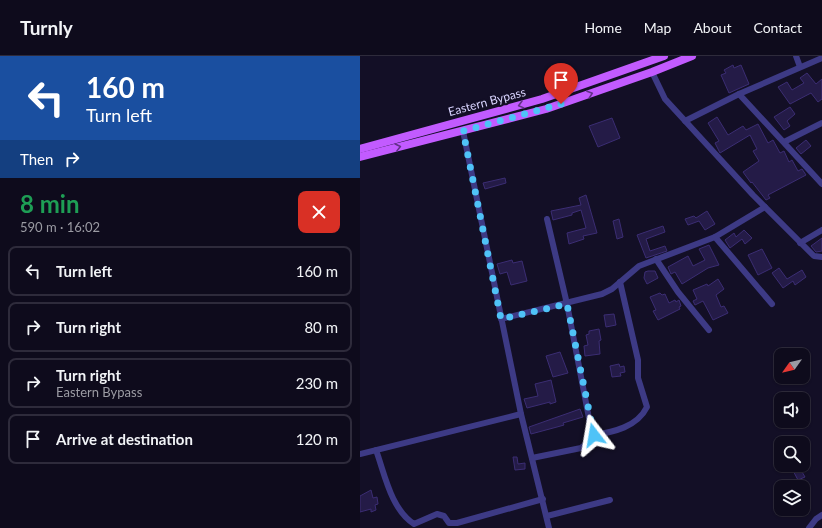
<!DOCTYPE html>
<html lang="en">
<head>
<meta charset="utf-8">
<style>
	body { margin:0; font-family:Lato,sans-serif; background:#1c1929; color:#f1f3f6; height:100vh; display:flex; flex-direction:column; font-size:15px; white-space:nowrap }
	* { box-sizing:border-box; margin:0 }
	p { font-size:13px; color:#9b9ba3 }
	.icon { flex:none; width:22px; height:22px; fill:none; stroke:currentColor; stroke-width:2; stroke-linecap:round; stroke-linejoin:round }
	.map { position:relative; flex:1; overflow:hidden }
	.details { display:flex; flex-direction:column; background:#0e0b1c; width:360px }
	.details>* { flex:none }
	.top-card { background:#1a4fa0; color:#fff; overflow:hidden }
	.needle { width:26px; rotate:236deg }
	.buttons { position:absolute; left:414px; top:292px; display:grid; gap:8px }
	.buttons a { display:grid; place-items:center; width:36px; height:36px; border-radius:8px; background:#0e0b1c; box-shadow:0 1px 3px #0004,0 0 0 1px #2e2b3b; font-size:20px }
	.pin { position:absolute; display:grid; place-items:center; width:34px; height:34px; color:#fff; margin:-41px -17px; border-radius:50% 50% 50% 0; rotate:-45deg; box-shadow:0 0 4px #0007 }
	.pin .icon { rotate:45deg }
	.me { position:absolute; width:44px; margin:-22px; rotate:346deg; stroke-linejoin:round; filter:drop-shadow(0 0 3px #0008) }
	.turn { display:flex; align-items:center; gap:14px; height:84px; padding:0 20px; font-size:18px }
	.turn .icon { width:52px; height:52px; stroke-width:2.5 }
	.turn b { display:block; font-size:28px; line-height:34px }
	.then { display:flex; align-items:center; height:38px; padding:0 20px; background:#0003; gap:8px; font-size:15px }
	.round { display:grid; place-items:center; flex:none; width:42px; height:42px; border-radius:8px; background:#1c1929 }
	.head { display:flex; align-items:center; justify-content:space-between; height:68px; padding:0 20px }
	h1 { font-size:24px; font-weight:700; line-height:30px; color:#1e9e55 }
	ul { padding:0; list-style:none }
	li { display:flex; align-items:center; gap:12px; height:50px; margin:0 8px 6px; padding:0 12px; border:2px solid #2e2b3b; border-radius:8px }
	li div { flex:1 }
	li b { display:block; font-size:15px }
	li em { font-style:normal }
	header { display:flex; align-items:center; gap:24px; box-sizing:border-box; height:56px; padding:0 20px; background:#0e0b1c; border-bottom:1px solid #2e2b3b }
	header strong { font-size:19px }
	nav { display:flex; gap:22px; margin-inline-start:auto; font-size:14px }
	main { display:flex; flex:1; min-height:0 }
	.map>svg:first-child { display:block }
</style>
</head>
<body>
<header>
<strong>Turnly</strong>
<nav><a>Home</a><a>Map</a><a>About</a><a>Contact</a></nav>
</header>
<main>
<section class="details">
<div class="top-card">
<div class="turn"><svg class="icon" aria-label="left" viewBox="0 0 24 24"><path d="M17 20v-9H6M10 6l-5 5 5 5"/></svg><div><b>160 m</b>Turn left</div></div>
<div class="then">Then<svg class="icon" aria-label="right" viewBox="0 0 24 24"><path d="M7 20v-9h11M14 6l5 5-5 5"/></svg></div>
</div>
<div class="head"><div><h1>8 min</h1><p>590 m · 16:02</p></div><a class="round" style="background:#d93025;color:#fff"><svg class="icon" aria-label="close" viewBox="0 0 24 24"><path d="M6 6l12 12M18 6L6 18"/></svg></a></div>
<ul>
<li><svg class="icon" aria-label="left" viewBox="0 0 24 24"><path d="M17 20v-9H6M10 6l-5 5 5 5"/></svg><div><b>Turn left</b></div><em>160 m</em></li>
<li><svg class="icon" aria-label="right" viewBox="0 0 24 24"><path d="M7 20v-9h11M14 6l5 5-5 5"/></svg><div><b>Turn right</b></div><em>80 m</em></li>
<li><svg class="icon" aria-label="right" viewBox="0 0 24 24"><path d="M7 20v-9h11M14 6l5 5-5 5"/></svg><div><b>Turn right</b><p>Eastern Bypass</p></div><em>230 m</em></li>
<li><svg class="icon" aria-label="arrive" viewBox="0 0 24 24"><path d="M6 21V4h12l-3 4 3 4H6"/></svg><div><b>Arrive at destination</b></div><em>120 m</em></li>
</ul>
</section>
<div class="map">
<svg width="462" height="472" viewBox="0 0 462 472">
	<rect width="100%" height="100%" fill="#130f26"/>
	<g fill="#241b47" stroke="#3b2d73">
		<polygon points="373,9 374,12 381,9 389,28 369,37 361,19 366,17 364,14"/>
		<polygon points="447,17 456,28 462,23 462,43 458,46 451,37 430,48 418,31 427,26 432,34 444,27 440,22"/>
		<polygon points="430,51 435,58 427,65 430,70 424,74 414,61"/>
		<polygon points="357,61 368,79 383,70 386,74 398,68 408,87 413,84 420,97 424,95 429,106 432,104 438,115 442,113 446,119 408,139 410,142 406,144 392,126 391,127 383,116 399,105 393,95 397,93 390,79 360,97 355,87 359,85 348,67"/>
		<polygon points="252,62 260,82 238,91 229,70"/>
		<polygon points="446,84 451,90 441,98 436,92"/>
		<polygon points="145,122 146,127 125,133 123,127"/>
		<polygon points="226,139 237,177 223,180 224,183 209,188 207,177 226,172 221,154 212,157 212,159 193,164 191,155 221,149 219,142"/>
		<polygon points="347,155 355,168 345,174 339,165 328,169 325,163 334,160 336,162"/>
		<polygon points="259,163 263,181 257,183 253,165"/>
		<polygon points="303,170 305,176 286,183 290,195 305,190 307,195 286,202 277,179"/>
		<polygon points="384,174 392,182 385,188 382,183 370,192 365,184 374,177 376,181"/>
		<polygon points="462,182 462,195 456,196 451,190"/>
		<polygon points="349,189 359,209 348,212 322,228 315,216 311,218 308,211 328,200 333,210 345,204 339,193"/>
		<polygon points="402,193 412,212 398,219 388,199"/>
		<polygon points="152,204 153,207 162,205 167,225 151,229 147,216 140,218 137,208"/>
		<polygon points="419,212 427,223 442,214 446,221 435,229 433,225 423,232 412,217"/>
		<polygon points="288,215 295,215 298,222 287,228 284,222 285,216"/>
		<polygon points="358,223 364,233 356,239 361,251 364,250 368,257 353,264 343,245 335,249 333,245 337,243 333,234 347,228 348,230"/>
		<polygon points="300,237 302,239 305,238 309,247 315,244 316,246 319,244 321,250 319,251 320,253 298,264 293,255 296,254 290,241"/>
		<polygon points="254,258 256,269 246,271 244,259"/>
		<polygon points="239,273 241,284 239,285 240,298 225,300 224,290 228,289 226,279 229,278 229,275"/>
		<polygon points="200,296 208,317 193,321 186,300"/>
		<polygon points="259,308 260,311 264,310 265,316 260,317 261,320 252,321 250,310"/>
		<polygon points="191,324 196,346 190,348 190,346 167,352 164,343 178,340 175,328"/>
		<polygon points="220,353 223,361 203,367 204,369 197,371 171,378 169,371"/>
		<polygon points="153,401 157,401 158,408 165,407 165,413 155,414"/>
		<polygon points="430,409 438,409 445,421 438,424"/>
		<polygon points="11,434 13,442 17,441 18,448 15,449 16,454 11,456 11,453 0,456 0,440"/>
	</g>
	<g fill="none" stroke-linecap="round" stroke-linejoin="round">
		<g stroke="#3d3a85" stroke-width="6">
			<polyline points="436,0 440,11"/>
			<polyline points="292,16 305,43 393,139 454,200 462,201"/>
			<polyline points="379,38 462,128"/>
			<polyline points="325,65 379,38 462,2"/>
			<polyline points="103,75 161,358 189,472"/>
			<polyline points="424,86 462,67"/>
			<polyline points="355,181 412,248"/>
			<polyline points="440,187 462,174"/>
			<polyline points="296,203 318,236 349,274"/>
			<polyline points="141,263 242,238 252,233 279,210 355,181 405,151"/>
			<path d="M 233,379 C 254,376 277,371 287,351 L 278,322 L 278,304 L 260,226"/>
			<path d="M 16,394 C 25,419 31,453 54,468 L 77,458 L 84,460 L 89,467 L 97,467 L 183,443"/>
			<polyline points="0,398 161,358"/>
			<polyline points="172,402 221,392 233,383 207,248 187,163"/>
			<polyline points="187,460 250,444"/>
			<polyline points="449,472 456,463 462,459"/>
		</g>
		<g stroke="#c25bff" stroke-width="8">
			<polyline points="0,93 182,43 304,0"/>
			<polyline points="0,101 186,53 292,16 332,0"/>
		</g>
	</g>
	<defs><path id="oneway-chevron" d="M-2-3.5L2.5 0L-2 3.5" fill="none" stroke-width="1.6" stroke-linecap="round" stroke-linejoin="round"/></defs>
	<g stroke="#623188">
		<use href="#oneway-chevron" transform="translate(230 38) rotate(-19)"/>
		<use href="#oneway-chevron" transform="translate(161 49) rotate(165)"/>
		<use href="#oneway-chevron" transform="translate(38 91) rotate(-14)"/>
	</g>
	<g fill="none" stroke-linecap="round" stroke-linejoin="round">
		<polyline stroke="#4fc3f7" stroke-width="7" stroke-dasharray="0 12.6" points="201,48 103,75 141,263 207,248 234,379"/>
	</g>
	<g text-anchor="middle" stroke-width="4" stroke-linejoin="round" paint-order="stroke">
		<g font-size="12" fill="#d9d4ff" stroke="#130f26">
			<text transform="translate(127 46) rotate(-15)" y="4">Eastern Bypass</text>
		</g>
	</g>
</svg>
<div class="buttons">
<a><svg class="needle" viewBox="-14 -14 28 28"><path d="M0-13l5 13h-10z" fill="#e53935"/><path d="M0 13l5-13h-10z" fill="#9b9ba3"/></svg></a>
<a><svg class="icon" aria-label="sound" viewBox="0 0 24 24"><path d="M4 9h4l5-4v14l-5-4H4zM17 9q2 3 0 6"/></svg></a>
<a><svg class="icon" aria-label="search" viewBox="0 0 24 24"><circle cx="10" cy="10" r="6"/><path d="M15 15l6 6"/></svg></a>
<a><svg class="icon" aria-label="layers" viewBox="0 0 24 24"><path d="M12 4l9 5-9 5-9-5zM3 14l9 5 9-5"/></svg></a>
</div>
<div class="pin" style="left:201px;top:48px;background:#d93025"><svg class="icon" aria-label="arrive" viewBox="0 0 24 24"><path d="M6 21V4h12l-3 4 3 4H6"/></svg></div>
<svg class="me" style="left:234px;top:379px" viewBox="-20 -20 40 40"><path d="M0-17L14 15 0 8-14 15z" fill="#4fc3f7" stroke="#fff" stroke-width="4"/></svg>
</div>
</main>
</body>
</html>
